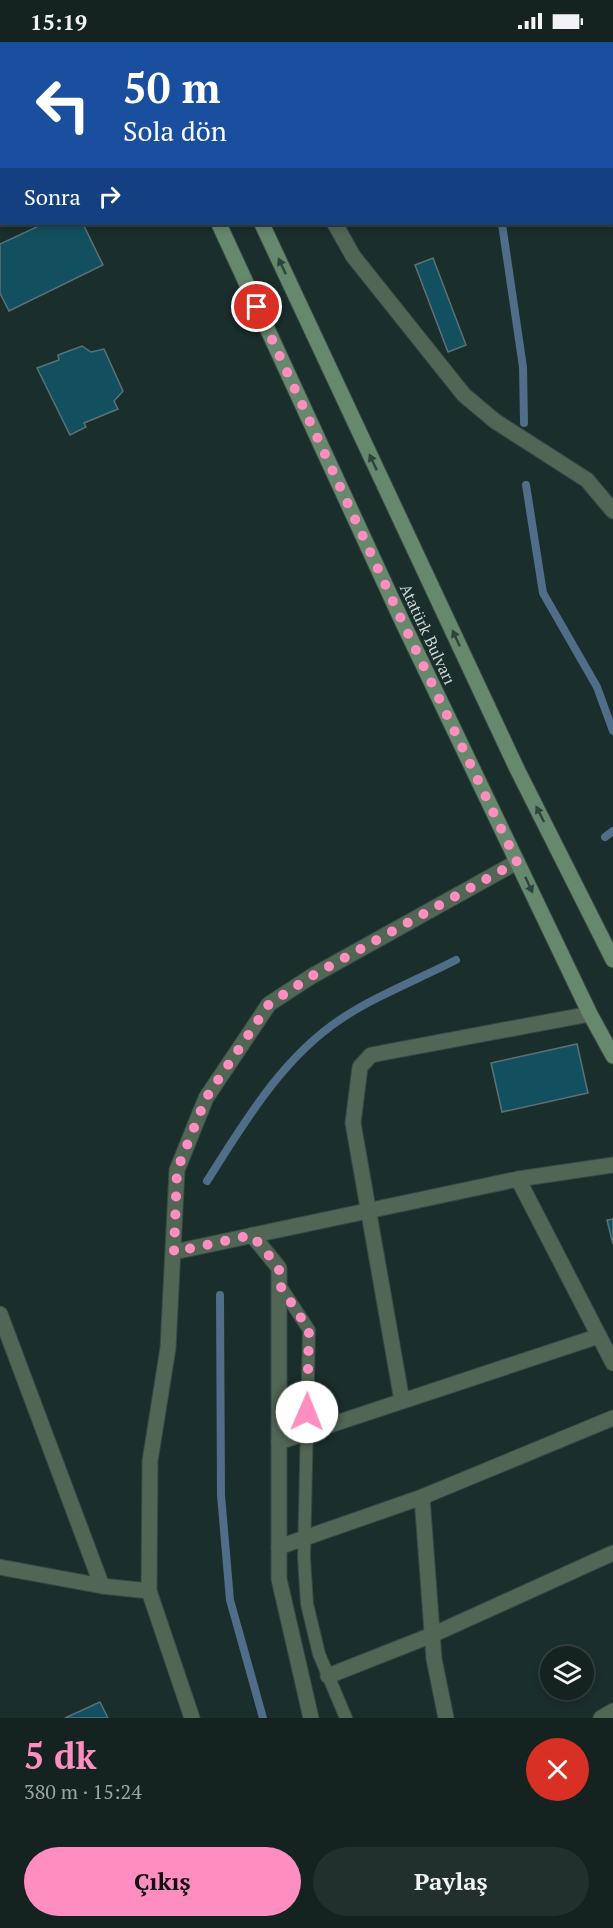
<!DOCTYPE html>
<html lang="tr">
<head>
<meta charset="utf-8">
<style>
	body { margin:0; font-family:"PT Serif",serif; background:#212f2d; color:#f1f3f6; height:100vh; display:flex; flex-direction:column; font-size:22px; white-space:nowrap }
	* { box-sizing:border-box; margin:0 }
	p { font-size:20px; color:#9da4a5 }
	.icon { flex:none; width:33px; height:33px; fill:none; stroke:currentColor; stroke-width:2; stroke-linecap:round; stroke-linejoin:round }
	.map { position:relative; height:1676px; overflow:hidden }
	.panel { display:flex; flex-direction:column; background:#142220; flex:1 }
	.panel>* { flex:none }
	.banner { position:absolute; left:0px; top:0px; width:614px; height:183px; box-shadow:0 3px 9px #0003,0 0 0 2px #333f3e; background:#1a4fa0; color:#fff; overflow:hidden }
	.buttons { position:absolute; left:540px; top:1604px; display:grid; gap:12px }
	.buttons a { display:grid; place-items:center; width:54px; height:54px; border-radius:50%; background:#142220; box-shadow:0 3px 9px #0003,0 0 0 2px #333f3e; font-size:30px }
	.pin { position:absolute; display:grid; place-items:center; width:51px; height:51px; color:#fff; margin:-26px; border:3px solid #fff; border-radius:50%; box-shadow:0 2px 6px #0007 }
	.me { position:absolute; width:66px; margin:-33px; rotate:1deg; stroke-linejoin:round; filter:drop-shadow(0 0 4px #0008) }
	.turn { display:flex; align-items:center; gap:21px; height:126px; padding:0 24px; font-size:27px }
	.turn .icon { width:78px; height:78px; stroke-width:2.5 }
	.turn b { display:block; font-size:42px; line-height:51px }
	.then { display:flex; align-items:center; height:57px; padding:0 24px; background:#0003; gap:12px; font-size:22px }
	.round { display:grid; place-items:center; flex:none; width:63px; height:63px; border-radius:32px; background:#212f2d }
	.headline { display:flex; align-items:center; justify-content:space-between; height:102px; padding:0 24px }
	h1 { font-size:36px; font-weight:600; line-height:45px; color:#fd8ebf }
	.primary-button { display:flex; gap:12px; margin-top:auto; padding:12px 24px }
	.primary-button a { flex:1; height:69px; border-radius:36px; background:#fd8ebf; color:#111; font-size:24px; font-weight:600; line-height:69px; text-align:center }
	.primary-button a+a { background:#212f2d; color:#f1f3f6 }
	.status { display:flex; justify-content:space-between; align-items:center; height:42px; padding:0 30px; background:#142220; direction:ltr }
	.status svg { height:16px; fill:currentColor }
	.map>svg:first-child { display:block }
</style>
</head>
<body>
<div class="status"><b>15:19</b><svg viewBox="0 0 49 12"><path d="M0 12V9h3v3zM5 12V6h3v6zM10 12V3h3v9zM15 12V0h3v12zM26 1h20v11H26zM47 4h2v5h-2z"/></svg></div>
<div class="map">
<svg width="613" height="1676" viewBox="0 0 613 1676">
	<rect width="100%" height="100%" fill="#1a2e2b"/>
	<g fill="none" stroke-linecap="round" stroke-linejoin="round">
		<g stroke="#506d89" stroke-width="8">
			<polyline points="475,0 475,2"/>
			<polyline points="502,182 523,325 524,381"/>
			<polyline points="526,443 543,551 597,645 613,689"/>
			<polyline points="605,795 613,789"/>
			<path d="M 207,1139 C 244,1081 282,1016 341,977 C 373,955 421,936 456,918"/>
			<polyline points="220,1253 221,1453 230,1558 263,1676"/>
		</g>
	</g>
	<g fill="#12505f" stroke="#5c7177" stroke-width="1.5">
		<polygon points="43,182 83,182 103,223 9,269 0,251 0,202"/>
		<polygon points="433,216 466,303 448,310 415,223"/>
		<polygon points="82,304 91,310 104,307 123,349 114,359 118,367 84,381 86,385 70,393 37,326 59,318 58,313"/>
		<polygon points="577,1002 588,1051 502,1070 491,1021"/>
		<polygon points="613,1177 613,1202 607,1178"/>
		<polygon points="100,1660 108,1676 65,1676"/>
	</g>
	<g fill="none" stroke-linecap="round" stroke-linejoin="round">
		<defs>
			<polyline id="service" points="279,1242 309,1288 304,1516 307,1562 319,1612 346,1676"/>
			<g id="minor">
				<polyline points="192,0 194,2"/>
				<polyline points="346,0 347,2"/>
				<polyline points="0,151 2,150"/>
				<polyline points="335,182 353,214 464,353 495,379 587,438 613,469"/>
				<polyline points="518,1137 613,1321"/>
				<polyline points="252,1193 279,1226 279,1537 311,1676"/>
				<polyline points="174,1210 518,1137 613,1123"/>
				<polyline points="0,1272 102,1544"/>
				<polyline points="402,1359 353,1081 360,1025 371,1013 590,972"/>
				<polyline points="279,1400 599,1294"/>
				<polyline points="422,1455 434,1617 446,1676"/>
				<polyline points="279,1505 422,1455 613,1376"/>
				<polyline points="0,1525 102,1544 149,1549"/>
				<polyline points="328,1634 432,1593 613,1511"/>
				<polyline points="192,1676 149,1549 150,1419 168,1306 177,1128 206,1056 269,962 312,934 517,820"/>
				<polyline points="601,1676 613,1669"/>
			</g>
			<g id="secondary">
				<polyline points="137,0 138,2"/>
				<polyline points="178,0 179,2"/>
				<polyline points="219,182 402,579 590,972 613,1014"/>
				<polyline points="262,182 517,727 613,918"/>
			</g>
		</defs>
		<use href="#service" stroke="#374947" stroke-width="14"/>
		<use href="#minor" stroke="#374947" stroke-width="17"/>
		<use href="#secondary" stroke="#374947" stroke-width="17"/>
		<use href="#service" stroke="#516655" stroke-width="12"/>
		<use href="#minor" stroke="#516655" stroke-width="15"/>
		<use href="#secondary" stroke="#66886d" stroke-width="15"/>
	</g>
	<defs><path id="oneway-solid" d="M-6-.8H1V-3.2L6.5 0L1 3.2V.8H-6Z" transform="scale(1.5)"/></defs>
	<g fill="#2d443c">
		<use href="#oneway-solid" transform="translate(282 224) rotate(-115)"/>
		<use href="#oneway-solid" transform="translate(373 420) rotate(-115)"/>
		<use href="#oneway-solid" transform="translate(456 596) rotate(-115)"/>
		<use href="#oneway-solid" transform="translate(540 772) rotate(-117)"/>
		<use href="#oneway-solid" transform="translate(529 843) rotate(65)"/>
	</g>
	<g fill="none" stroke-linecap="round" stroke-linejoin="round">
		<polyline stroke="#fd8ebf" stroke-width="10" stroke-dasharray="0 18" points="257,265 402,579 517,820 312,934 269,962 206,1056 177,1128 174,1210 252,1193 279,1226 279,1242 309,1288 307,1370"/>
	</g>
	<g text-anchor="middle" stroke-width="6" stroke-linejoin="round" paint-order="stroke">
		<g font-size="16" fill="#cdd9d7" stroke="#1a2e2b">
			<text transform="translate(428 592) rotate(65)" y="6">Atatürk Bulvarı</text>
		</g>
	</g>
</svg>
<div class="buttons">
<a><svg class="icon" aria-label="layers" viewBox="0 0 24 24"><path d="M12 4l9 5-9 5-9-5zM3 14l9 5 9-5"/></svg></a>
</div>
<div class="pin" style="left:257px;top:265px;background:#d93025"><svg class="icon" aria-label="arrive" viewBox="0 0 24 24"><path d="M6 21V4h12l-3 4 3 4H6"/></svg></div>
<svg class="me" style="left:307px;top:1370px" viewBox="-20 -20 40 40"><circle r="19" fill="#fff"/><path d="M0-13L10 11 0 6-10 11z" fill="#fd8ebf"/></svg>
<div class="banner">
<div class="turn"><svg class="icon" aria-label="left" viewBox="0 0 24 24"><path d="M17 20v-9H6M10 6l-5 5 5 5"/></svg><div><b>50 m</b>Sola dön</div></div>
<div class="then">Sonra<svg class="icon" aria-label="right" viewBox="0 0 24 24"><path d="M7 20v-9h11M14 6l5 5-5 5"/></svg></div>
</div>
</div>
<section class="panel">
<div class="headline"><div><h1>5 dk</h1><p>380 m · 15:24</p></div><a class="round" style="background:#d93025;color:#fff"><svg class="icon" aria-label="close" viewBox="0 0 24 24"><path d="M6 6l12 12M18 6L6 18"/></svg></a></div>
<div class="primary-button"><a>Çıkış</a><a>Paylaş</a></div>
</section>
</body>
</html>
